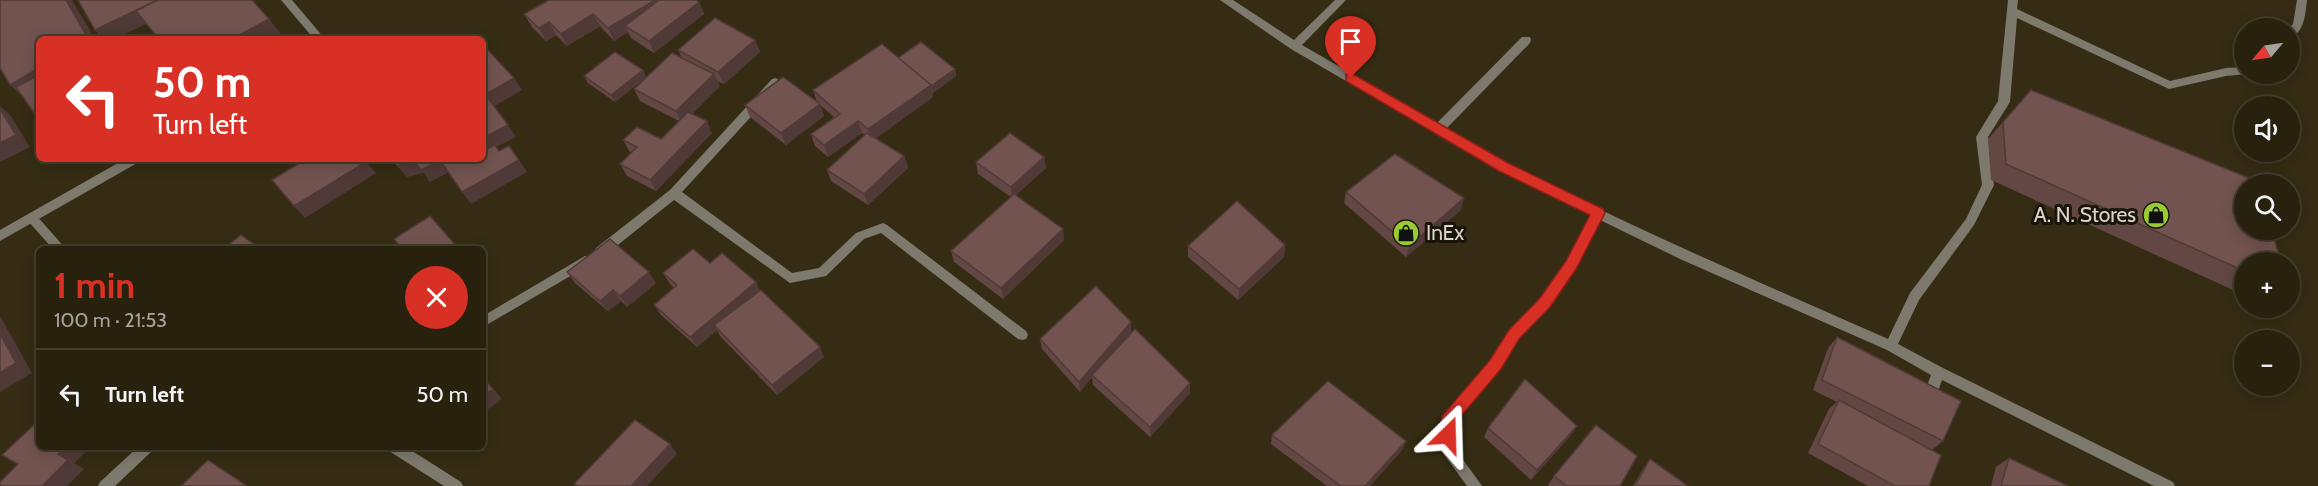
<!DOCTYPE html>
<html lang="en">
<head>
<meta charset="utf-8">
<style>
	body { margin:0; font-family:Cabin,sans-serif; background:#302917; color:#f1f3f6; height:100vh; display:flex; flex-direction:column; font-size:22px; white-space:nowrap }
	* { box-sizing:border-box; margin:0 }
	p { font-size:20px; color:#a5a39e }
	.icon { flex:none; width:33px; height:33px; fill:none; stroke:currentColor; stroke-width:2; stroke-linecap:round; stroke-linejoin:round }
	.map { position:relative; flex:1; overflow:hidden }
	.details { position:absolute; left:36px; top:246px; width:450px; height:204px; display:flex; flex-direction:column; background:#28210e; border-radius:9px; box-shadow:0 3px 15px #0003,0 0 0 2px #443e2e }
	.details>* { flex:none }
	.top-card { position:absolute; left:36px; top:36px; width:450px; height:126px; border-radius:9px; box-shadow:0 3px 15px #0003,0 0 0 2px #443e2e; background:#d93025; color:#fff; overflow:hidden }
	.needle { width:39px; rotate:241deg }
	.controls { position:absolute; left:2234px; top:18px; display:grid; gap:12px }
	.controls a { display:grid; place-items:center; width:66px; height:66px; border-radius:50%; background:#28210e; box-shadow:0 3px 15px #0003,0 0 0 2px #443e2e; font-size:30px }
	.pin { position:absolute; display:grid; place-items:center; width:51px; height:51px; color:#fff; margin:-62px -26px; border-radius:50% 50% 50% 0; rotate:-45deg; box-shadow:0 0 6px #0007 }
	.pin .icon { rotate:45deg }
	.me { position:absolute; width:66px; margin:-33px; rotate:22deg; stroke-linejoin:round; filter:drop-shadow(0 0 4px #0008) }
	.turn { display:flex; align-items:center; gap:21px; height:126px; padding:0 18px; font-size:27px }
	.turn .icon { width:78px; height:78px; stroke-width:2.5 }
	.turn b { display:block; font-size:42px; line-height:51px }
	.round { display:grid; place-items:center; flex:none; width:63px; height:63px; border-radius:32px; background:#302917 }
	.overview { display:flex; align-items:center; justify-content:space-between; height:102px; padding:0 18px }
	h1 { font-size:36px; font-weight:700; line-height:45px; color:#d93025 }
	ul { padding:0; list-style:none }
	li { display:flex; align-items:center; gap:18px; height:90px; padding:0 18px; border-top:2px solid #443e2e }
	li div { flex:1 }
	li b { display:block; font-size:22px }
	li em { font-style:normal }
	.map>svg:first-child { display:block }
</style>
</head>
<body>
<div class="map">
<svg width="2318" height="486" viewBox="0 0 2318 486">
	<rect width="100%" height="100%" fill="#352c13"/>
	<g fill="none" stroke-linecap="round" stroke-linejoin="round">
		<g fill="#7d796d" fill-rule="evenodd">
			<path d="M 1220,0 L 1233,0 L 1294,40 L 1335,0 L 1346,0 L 1302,45 L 1437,123 L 1522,37 L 1530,37 L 1531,40 L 1530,43 L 1446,129 C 1588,210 1739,273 1888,339 L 1910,293 L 1966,219 L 1982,185 L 1976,137 L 1998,101 L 2008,0 L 2018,0 L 2017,9 L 2170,81 L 2226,68 L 2244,67 L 2244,74 L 2248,74 L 2226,76 L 2169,89 L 2017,18 L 2010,102 L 1988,137 L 1994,185 L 1974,225 L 1919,300 L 1898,344 L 1943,368 L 2173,482 L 2175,486 L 2154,486 L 1942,380 L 1933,406 L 1928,408 L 1923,406 L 1921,402 L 1931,375 L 1887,350 L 1680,259 L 1600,220 L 1575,269 L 1549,307 L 1518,338 L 1501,368 L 1455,423 L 1454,447 L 1482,486 L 1467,486 L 1440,449 L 1441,421 L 1443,417 L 1491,360 L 1510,330 L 1541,299 L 1567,261 L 1591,215 L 1499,170 L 1291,49 Z"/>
			<path d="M 2297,0 L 2307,0 C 2305,15 2305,32 2289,39 L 2289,28 L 2293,24 Z"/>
			<polygon points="776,78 781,82 780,85 682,192 792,273 819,268 856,233 883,223 887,225 1026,331 1028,335 1026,339 1022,340 1018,339 881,233 864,239 826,276 790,283 674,200 604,256 596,256 594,252 596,248 670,190 772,79"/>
			<polygon points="32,213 36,215 66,249 53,249 28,221 26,218 28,215"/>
			<polygon points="585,256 589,257 591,261 589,265 483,327 483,316"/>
			<polygon points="138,447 154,447 152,451 115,486 98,486 100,482"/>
			<polygon points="387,447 406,447 461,482 463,486 444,486 389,451"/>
		</g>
		<g fill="#7d796d" fill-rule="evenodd">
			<polygon points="281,0 292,0 325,39 314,39"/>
			<polygon points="125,159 141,159 139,162 0,241 0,230"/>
		</g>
	</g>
	<g fill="#624744">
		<polygon points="699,2 704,14 654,53 631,38 628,32 614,41 600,26 567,46 556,35 546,41 532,27 524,14"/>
		<polygon points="755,40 760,52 724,84 717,81 720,86 692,114 712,133 656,191 627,176 620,164 631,153 630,152 623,140 661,139 679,121 640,101 634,89 682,58 678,50"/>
		<polygon points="898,58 955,69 956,76 933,93 932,92 933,97 876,138 904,156 908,168 868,205 831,181 827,170 865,135 862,133 828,157 815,146 811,134 834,117 820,105 824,116 786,145 750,117 745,105 817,102 813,90"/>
		<polygon points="643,70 646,77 615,102 588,83 584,76"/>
		<polygon points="2031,90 2274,238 2244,262 2244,295 1991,180 1988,139"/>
		<polygon points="1044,157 1046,168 1016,195 1064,240 1003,299 954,262 951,251 1011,197 978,174 976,162"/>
		<polygon points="1346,192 1461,210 1406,257 1344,203"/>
		<polygon points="1285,245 1284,257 1238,300 1188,257 1188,246"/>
		<polygon points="710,263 760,290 824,357 777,395 720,336 717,330 697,347 661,315 654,305 674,288 670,284 663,273"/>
		<polygon points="567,272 656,283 627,307 621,301 608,311 575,283"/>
		<polygon points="1131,333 1119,346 1190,383 1190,393 1150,437 1093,385 1092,377 1080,392 1042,349 1040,339"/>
		<polygon points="1837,337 1943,441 1932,450 1929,486 1868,486 1808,453 1829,409 1837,402 1813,390 1828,348"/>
		<polygon points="1577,426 1571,435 1531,480 1484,437 1488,428"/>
		<polygon points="1272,435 1406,441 1402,450 1370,486 1327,486 1271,444"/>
		<polygon points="2009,458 2068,486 1991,486 1996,467"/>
		<polygon points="1650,459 1688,486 1633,486 1643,469"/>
		<polygon points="1554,476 1620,486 1549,486 1548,485"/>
	</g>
	<g fill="#503a37">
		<polygon points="66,0 72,0 95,39 87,39"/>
		<polygon points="157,0 181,7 115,39 103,39 95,30"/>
		<polygon points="655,0 662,0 625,26 628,32 614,41 608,28"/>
		<polygon points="699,2 704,14 654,53 649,41"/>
		<polygon points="593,14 600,26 567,46 561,34"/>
		<polygon points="269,19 282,35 274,39 232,39"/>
		<polygon points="549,22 556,35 546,41 539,28"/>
		<polygon points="755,40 760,52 724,84 718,72"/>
		<polygon points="39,68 39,93 27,100 10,85"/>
		<polygon points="955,69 956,76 933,93 931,86"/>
		<polygon points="643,70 646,77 615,102 611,95"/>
		<polygon points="714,74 720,86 682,123 676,111"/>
		<polygon points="514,78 522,90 483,113 483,96"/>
		<polygon points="931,85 933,97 872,141 868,129"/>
		<polygon points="820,104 824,116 786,145 781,133"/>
		<polygon points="0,106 10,115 30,147 0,162"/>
		<polygon points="707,121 712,133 656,191 650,180"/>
		<polygon points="858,121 862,133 828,157 824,145"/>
		<polygon points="508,125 516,137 483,154 483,138"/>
		<polygon points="904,156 908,168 868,205 864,194"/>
		<polygon points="1044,157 1046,168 1012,198 1011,187"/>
		<polygon points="443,159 474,159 430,182 424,173 407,177 397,166 415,162"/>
		<polygon points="519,160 527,172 471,204 462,192"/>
		<polygon points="366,162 376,173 305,218 294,206"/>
		<polygon points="1464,198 1461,210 1406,257 1409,246"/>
		<polygon points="1063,229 1064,240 1003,299 1001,288"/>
		<polygon points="1285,245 1284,257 1238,300 1239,289"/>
		<polygon points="649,272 656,283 627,307 620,296"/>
		<polygon points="756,282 761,293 714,325 717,330 697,347 690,337"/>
		<polygon points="613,290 621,301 608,311 600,301"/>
		<polygon points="0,316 32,373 0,392"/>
		<polygon points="1131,322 1131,333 1093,376 1092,375 1092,377 1080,392 1079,382"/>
		<polygon points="820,347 824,357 777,395 772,385"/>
		<polygon points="483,377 502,399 483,413"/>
		<polygon points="1190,383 1190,393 1150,437 1150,427"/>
		<polygon points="1577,426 1571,435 1531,480 1537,470"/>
		<polygon points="1406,441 1402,450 1370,486 1365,486"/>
		<polygon points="670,444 677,454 647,486 631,486"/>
		<polygon points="65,447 91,447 74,463 84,469 67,486 42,486 58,454"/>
	</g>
	<g fill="#72534f" stroke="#503a37" stroke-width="1.5">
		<polygon points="0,0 66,0 88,38 39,39 39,68 10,85 0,68"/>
		<polygon points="78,0 157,0 95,30"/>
		<polygon points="158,0 252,0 269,19 232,39 159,39 136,11"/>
		<polygon points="549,0 655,0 608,28 593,14 561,34 549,22 539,28 524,14"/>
		<polygon points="659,0 696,0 699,2 649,41 625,26"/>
		<polygon points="715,18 755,40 718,72 678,50"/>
		<polygon points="921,42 955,69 931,86 898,58"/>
		<polygon points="882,44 931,85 868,129 858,121 824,145 811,134 840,114 813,90"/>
		<polygon points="486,48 514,78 483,96 483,50"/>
		<polygon points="615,52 643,70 611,95 584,76"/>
		<polygon points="672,53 714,74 676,111 634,89"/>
		<polygon points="39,75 39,120 16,87"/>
		<polygon points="783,77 820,104 781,133 745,105"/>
		<polygon points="2031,90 2264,184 2244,184 2244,230 2275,230 2274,238 2281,262 2244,262 2244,271 2006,164 2003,122"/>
		<polygon points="488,98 508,125 483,138 483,100"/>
		<polygon points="0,109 16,135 0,143"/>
		<polygon points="688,112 707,121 650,180 620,164 637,147 623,140 637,127 661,139"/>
		<polygon points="867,133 904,156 864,194 827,170"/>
		<polygon points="1010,133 1044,157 1011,187 976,162"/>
		<polygon points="495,145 499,151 509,146 519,160 462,192 442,163 450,159 483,159 483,151"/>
		<polygon points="1395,154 1464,198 1409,246 1346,192"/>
		<polygon points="306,159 363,159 366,162 294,206 272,180"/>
		<polygon points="393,159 443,159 421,170 415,162 397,166"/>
		<polygon points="1014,194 1063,229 1001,288 951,251"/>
		<polygon points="1237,201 1285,245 1239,289 1188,246"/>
		<polygon points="430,216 459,249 402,249 394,239"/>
		<polygon points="241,235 261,249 223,249"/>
		<polygon points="610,239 649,272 620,296 613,290 600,301 567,272"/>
		<polygon points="693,249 710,263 722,253 756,282 690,337 654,305 677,285 663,273"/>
		<polygon points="1096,286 1131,322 1079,382 1040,339"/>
		<polygon points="761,290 820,347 772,385 714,325"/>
		<polygon points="1135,329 1190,383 1150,427 1092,375"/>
		<polygon points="0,334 16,363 0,373"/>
		<polygon points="1837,337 1961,401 1943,441 1822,380"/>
		<polygon points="483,378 493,389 483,396"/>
		<polygon points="1525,379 1577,426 1537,470 1488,428"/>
		<polygon points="1328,381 1406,441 1365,486 1341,486 1272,435"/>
		<polygon points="1839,400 1941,455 1929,486 1895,486 1818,444"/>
		<polygon points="39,420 39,447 65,447 58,454 68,460 42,486 0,486 0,482 18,464 2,455"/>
		<polygon points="635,420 670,444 631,486 578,486 574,484"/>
		<polygon points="1596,425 1637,456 1620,486 1567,486 1554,476"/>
		<polygon points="2009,458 2068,486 2001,486"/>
		<polygon points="1650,459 1688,486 1635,486"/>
		<polygon points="208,460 247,486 181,486"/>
	</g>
	<polygon fill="#d93025" stroke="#8d1f18" stroke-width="1.5" points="1351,73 1508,163 1603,209 1605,213 1576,269 1550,307 1519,339 1501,369 1455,423 1453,440 1448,442 1442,440 1440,435 1442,416 1490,360 1509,330 1540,298 1566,261 1590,215 1499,171 1346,81 1346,74"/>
	<defs>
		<symbol id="shop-disc" viewBox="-11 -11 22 22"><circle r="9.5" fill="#9bcb32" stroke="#19150a"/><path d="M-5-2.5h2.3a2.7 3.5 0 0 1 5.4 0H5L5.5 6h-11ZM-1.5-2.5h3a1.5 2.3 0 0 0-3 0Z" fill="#111"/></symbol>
	</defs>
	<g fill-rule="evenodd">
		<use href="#shop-disc" x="2141" y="200" width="30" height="30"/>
		<use href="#shop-disc" x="1391" y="218" width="30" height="30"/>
	</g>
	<g text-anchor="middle" stroke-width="6" stroke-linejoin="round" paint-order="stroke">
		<g font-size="21" fill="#d9d4c5" stroke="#19150a" text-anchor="end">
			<text x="2136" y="222">A. N. Stores</text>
			<text x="1426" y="240" text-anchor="start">InEx</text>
		</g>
	</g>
</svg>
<div class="controls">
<a><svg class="needle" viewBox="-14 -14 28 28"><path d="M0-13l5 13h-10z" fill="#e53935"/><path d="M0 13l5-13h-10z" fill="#a5a39e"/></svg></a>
<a><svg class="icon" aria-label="sound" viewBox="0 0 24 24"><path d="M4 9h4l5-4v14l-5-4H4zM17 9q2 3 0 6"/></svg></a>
<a><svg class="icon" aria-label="search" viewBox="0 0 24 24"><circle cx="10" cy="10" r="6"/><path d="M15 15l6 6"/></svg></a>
<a>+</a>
<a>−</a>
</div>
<div class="pin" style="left:1351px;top:78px;background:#d93025"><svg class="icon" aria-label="arrive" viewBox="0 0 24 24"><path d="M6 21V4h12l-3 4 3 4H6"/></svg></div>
<svg class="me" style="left:1448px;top:435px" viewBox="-20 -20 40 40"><path d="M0-17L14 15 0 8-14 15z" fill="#d93025" stroke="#fff" stroke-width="4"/></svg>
<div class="top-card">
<div class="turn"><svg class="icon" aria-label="left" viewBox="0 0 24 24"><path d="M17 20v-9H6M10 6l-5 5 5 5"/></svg><div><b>50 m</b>Turn left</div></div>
</div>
<section class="details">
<div class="overview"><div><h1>1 min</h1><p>100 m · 21:53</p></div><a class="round" style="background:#d93025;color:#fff"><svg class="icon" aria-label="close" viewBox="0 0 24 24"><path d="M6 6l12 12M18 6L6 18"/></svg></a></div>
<ul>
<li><svg class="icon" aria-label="left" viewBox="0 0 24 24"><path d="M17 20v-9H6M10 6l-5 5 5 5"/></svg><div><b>Turn left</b></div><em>50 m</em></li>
</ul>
</section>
</div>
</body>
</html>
